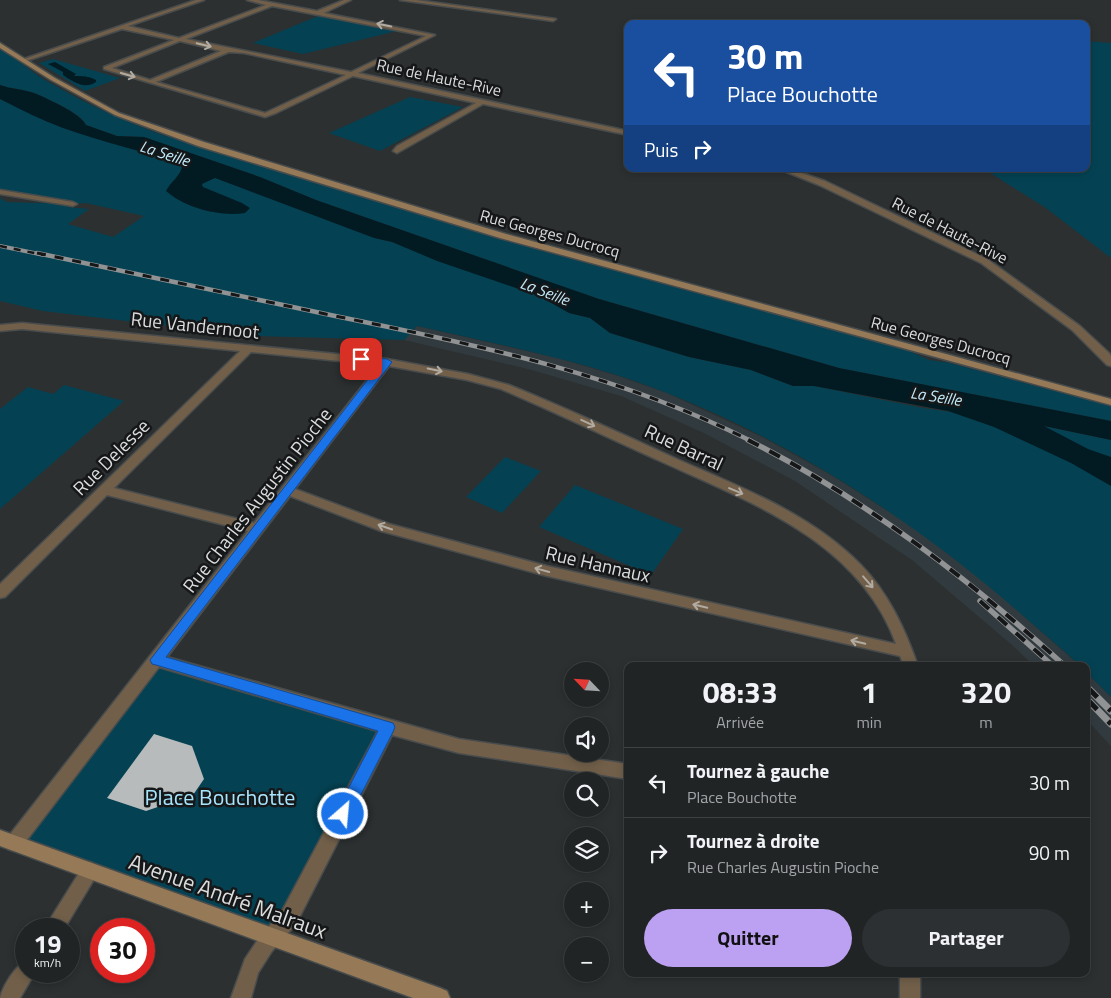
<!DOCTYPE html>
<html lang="fr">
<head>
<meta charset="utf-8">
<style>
	body { margin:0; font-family:"Titillium Web",sans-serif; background:#2d3032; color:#f1f3f6; height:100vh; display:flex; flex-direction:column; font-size:19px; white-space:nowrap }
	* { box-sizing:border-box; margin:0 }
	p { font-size:16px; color:#a2a4a7 }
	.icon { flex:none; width:28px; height:28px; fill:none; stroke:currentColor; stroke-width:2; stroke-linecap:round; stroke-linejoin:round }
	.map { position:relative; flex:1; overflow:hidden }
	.drawer { position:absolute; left:624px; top:662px; width:466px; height:315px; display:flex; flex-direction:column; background:#212425; border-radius:10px; box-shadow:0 2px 8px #0003,0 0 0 1px #3e4142 }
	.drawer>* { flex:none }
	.guide { position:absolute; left:624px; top:20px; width:466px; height:152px; border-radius:10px; box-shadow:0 2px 8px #0003,0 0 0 1px #3e4142; background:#1a4fa0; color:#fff; overflow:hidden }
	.needle { width:32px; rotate:295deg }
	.tools { position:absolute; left:564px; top:662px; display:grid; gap:10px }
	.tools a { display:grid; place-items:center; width:45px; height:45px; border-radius:50%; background:#212425; box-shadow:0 2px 8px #0003,0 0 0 1px #3e4142; font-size:25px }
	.speed { position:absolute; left:15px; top:918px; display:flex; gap:10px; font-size:25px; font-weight:700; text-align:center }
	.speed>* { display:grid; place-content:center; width:65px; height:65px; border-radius:50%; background:#212425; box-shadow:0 2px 8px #0003,0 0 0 1px #3e4142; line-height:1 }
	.speed small { font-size:12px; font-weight:400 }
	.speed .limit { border:8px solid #d22; background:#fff; color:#111 }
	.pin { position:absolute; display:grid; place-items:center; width:42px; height:42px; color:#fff; margin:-21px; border-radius:10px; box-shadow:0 2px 8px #0006 }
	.me { position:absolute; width:55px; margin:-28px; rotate:27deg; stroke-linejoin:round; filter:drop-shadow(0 0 4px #0008) }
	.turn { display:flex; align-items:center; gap:18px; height:105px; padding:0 20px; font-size:22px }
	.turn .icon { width:65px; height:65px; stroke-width:2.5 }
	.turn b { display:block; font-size:35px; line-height:42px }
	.then { display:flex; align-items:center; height:48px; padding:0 20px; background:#0003; gap:10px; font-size:19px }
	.eta { display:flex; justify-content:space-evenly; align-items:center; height:85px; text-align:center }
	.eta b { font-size:30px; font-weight:700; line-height:35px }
	.primary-button { display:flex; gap:10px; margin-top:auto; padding:10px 20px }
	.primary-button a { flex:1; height:58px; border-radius:30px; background:#bca0f2; color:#111; font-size:20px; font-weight:700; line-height:58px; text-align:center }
	.primary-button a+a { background:#2d3032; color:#f1f3f6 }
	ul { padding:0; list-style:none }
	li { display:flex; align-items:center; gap:15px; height:70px; padding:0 20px; border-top:1px solid #3e4142 }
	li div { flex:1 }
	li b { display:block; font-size:19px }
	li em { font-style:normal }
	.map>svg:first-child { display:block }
</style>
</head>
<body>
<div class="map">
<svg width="1111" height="998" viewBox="0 0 1111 998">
	<rect width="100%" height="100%" fill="#2c3031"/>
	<g fill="#313b3f">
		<polygon points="417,326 561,359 618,376 667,393 762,437 831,475 910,525 991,587 1080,666 1034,666 1012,645 912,560 795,481 704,433 621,396 528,369 404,340"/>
		<polygon points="1086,672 1111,697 1111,746 1086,719"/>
	</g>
	<g fill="#044253">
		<polygon points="318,16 392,30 397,31 303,54 253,43"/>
		<polygon points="1086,41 1111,43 1111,258 1046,208 984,169 1086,169"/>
		<path d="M 0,49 C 16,58 29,70 45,80 C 83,102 122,121 163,135 L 539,250 L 909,351 L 929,360 L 950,363 L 1111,406 L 1111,421 L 839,368 L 599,299 L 316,200 L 260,177 L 144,137 L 117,136 L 86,125 C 83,114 46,98 34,93 C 23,89 11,89 0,85 Z"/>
		<polygon points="53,59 120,78 85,91 39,63"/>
		<polygon points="410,97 463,107 380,151 329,133"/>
		<path d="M 0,99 L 63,128 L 158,156 L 375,238 L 392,242 L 539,296 L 569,313 L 590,318 L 610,333 L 689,357 L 751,370 L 793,386 L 814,386 L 923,408 L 1029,423 L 1111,440 L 1111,697 L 1086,672 L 1086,666 L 1080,666 C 1064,650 1046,636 1029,621 C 922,526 800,446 667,393 C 587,361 501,345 417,326 L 404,340 L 253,336 L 43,311 L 0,301 L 0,198 L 7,202 L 71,204 L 67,207 L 89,209 L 68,224 L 113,237 L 144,216 L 86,203 L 73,204 L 75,203 L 0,189 Z"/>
		<polygon points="64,385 124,401 0,509 0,409 28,387 53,394"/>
		<polygon points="505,457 541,471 502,513 466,497"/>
		<polygon points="575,485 683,529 651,575 539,527"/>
		<polygon points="156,660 388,727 272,937 14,843"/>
	</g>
	<g fill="#021b23">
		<path d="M 55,62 L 76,74 L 74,76 C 81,76 90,76 96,80 L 96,82 C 84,90 72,81 63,75 L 63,72 L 48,64 Z"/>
		<path d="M 0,85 C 11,89 23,89 34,93 C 46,98 82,114 86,125 L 117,136 L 144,137 L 260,177 L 316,200 L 599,299 L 839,368 L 1111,421 L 1111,440 L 1044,426 L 1088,449 L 1111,457 L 1111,486 L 1071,463 L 994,427 L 948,411 L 814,386 L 793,386 L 751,370 L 689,357 L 610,333 L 590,318 L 569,313 L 539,296 L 437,261 L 392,242 L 374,238 L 215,178 L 202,184 L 203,187 L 242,203 L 250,208 L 245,213 C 220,217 185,208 166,191 C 170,182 182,175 182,165 C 143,151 102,142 63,128 C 42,120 21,110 0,99 Z"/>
	</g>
	<polygon fill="#b7bbbc" points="154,734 192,746 204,779 193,795 146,811 107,798"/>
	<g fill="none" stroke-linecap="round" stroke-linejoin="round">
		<defs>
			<g id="street">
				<path d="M 196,0 L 204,0 L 128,26 L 179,38 L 266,5 L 247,0 L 258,0 L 317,11 L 344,0 L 351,0 L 324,13 L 435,35 L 358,73 L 628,131 L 628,135 L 483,104 L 397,153 L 393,151 L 397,146 L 476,103 L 353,76 L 276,113 L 265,117 L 104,69 L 104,67 L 174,40 L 122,29 L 26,61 L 21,60 ZM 272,6 L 426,36 L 351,72 L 186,39 ZM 180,41 L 221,51 L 150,80 L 112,68 ZM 229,52 L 244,53 L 346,75 L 265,113 L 156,82 Z"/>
				<polygon points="400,0 416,0 556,19 553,21"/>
				<polygon points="779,169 790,169 825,181 987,259 1080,326 1109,353 1111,356 1111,366 1107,365 1072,330 981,263 819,185"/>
				<polygon points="0,190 73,202 77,204 73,206 0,194"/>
				<path d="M 22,323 L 387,359 L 468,374 L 509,385 C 566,408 622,434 679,460 C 743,488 811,514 861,565 C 889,594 905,629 918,666 L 904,666 L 900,656 L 547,576 L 381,531 L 290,496 L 167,657 L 459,739 L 628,764 L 628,779 L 459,753 L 392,735 L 296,924 L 272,951 L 258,973 L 251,998 L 231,998 L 245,959 L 259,938 L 282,911 L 378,731 L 159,667 L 20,849 L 14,851 L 8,849 L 5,843 L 8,837 L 248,531 L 107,495 L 5,597 L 0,598 L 0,584 L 240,351 L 22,329 L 0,331 L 0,325 ZM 251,352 L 379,365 L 254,523 L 114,488 ZM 389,366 L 467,380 L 501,389 C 555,412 607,437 660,461 C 750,502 859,541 896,644 L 547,566 L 389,524 L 295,489 Z"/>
				<polygon points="90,862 96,865 99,871 64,929 44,929 84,865"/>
				<path d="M 26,961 L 26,971 L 36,971 L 20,998 L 0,998 C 3,986 15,966 26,961 Z"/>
				<rect x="900" y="974" width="20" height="24"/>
			</g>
			<g id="secondary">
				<polygon points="0,43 55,78 119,113 204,142 506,234 1111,399 1111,405 500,238 198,146 115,115 51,80 0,48"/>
				<polygon points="0,830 440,988 447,991 450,998 413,998 0,846"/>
			</g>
		</defs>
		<use href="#street" stroke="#484c4d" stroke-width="3"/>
		<use href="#secondary" stroke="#484c4d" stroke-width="3"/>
		<use href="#street" fill="#715f49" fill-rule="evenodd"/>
		<use href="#secondary" fill="#967a57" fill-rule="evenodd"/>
		<defs>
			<polyline id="rail-far3" points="0,246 44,255"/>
			<path id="rail-far2" d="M 37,253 C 138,274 239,296 340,317 C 483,346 620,375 751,441"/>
			<g id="rail-far1">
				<path d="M 748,440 C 865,499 968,578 1065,666"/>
				<polyline points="980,601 1053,666"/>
			</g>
			<g id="rail">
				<polyline points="1086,686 1111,711"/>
				<polyline points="1086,698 1111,724"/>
			</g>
		</defs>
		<use href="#rail-far3" stroke="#909293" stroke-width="4"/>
		<use href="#rail-far2" stroke="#909293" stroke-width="4.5"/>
		<use href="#rail-far1" stroke="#909293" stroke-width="5.5"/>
		<use href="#rail" stroke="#909293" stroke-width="7"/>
		<use href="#rail-far3" stroke="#161718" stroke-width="2.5" stroke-dasharray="7" stroke-linecap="butt"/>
		<use href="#rail-far2" stroke="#161718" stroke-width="3" stroke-dasharray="9" stroke-linecap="butt"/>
		<use href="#rail-far1" stroke="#161718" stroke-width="4" stroke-dasharray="12" stroke-linecap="butt"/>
		<use href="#rail" stroke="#161718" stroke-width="5" stroke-dasharray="16" stroke-linecap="butt"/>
	</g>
	<defs><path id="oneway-shaft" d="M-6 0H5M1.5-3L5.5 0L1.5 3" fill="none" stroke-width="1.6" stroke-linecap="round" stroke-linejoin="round" transform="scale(1.25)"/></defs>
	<g stroke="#b1aba2">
		<use href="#oneway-shaft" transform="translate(384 25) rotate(-169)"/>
		<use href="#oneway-shaft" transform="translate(204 45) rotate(13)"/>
		<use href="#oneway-shaft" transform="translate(128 75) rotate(16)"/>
		<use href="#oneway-shaft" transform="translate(435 370) rotate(12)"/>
		<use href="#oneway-shaft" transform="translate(588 423) rotate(25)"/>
		<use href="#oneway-shaft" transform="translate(736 491) rotate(23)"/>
		<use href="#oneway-shaft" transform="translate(385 527) rotate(-161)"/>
		<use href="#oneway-shaft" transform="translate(542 570) rotate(-165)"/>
		<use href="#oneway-shaft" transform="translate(868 582) rotate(49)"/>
		<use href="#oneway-shaft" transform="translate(700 606) rotate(-167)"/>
		<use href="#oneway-shaft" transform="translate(858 642) rotate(-167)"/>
	</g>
	<polygon fill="#1a73e8" stroke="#114b97" points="358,357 387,359 392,362 166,657 393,723 395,727 393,732 348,820 343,822 337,820 335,814 378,731 156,665 152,664 150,660 380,364 358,361"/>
	<g text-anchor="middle" stroke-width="5" stroke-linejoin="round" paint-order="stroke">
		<g font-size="16" fill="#dbdddd" stroke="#161718">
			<text transform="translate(439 77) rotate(12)" y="6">Rue de Haute-Rive</text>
			<text transform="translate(950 230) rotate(27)" y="6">Rue de Haute-Rive</text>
			<text transform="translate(550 233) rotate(15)" y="6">Rue Georges Ducrocq</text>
			<text transform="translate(941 340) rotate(15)" y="6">Rue Georges Ducrocq</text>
		</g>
		<g font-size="16" font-style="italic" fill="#c2ebfb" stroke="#161718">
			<text transform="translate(165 153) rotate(18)" y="6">La Seille</text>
			<text transform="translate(545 291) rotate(21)" y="6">La Seille</text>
			<text transform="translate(936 396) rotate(9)" y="6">La Seille</text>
		</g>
		<g font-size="19" fill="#dbdddd" stroke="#161718">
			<text transform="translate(195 325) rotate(6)" y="7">Rue Vandernoot</text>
			<text transform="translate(684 447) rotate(25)" y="7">Rue Barral</text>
			<text transform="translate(111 457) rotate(-45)" y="7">Rue Delesse</text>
			<text transform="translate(257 500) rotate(-52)" y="7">Rue Charles Augustin Pioche</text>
			<text transform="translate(598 564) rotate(13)" y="7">Rue Hannaux</text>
		</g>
		<g font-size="22" fill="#a5e5fd" stroke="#161718">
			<text x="220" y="805">Place Bouchotte</text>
		</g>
		<g font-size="22" fill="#dbdddd" stroke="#161718">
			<text transform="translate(228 896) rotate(20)" y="8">Avenue André Malraux</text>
		</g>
	</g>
</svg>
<div class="tools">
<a><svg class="needle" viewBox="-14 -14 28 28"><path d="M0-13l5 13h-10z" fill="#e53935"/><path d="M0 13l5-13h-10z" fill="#a2a4a7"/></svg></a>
<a><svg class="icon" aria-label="sound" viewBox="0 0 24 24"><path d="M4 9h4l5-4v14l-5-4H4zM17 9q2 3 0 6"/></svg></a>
<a><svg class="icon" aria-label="search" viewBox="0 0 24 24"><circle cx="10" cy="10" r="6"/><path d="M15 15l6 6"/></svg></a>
<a><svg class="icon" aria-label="layers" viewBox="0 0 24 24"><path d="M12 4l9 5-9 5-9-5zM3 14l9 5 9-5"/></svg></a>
<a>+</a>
<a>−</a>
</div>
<div class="speed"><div>19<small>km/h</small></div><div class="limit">30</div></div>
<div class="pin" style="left:361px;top:359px;background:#d93025"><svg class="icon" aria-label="arrive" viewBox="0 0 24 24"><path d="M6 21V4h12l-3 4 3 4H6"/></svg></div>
<svg class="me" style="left:343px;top:814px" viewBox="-20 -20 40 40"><circle r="17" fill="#1a73e8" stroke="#fff" stroke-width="3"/><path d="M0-11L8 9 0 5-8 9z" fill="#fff"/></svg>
<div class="guide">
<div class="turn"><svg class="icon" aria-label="left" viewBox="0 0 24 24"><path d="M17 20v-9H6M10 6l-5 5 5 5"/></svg><div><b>30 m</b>Place Bouchotte</div></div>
<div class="then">Puis<svg class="icon" aria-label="right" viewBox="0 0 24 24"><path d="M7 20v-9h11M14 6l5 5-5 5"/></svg></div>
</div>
<section class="drawer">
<div class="eta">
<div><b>08:33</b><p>Arrivée</p></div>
<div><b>1</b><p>min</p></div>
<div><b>320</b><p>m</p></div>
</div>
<ul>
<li><svg class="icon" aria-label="left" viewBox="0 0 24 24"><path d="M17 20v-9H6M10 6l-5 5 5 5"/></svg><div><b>Tournez à gauche</b><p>Place Bouchotte</p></div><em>30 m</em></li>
<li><svg class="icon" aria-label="right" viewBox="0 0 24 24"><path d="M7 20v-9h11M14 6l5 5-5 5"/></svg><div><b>Tournez à droite</b><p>Rue Charles Augustin Pioche</p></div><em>90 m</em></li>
</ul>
<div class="primary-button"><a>Quitter</a><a>Partager</a></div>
</section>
</div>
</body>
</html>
